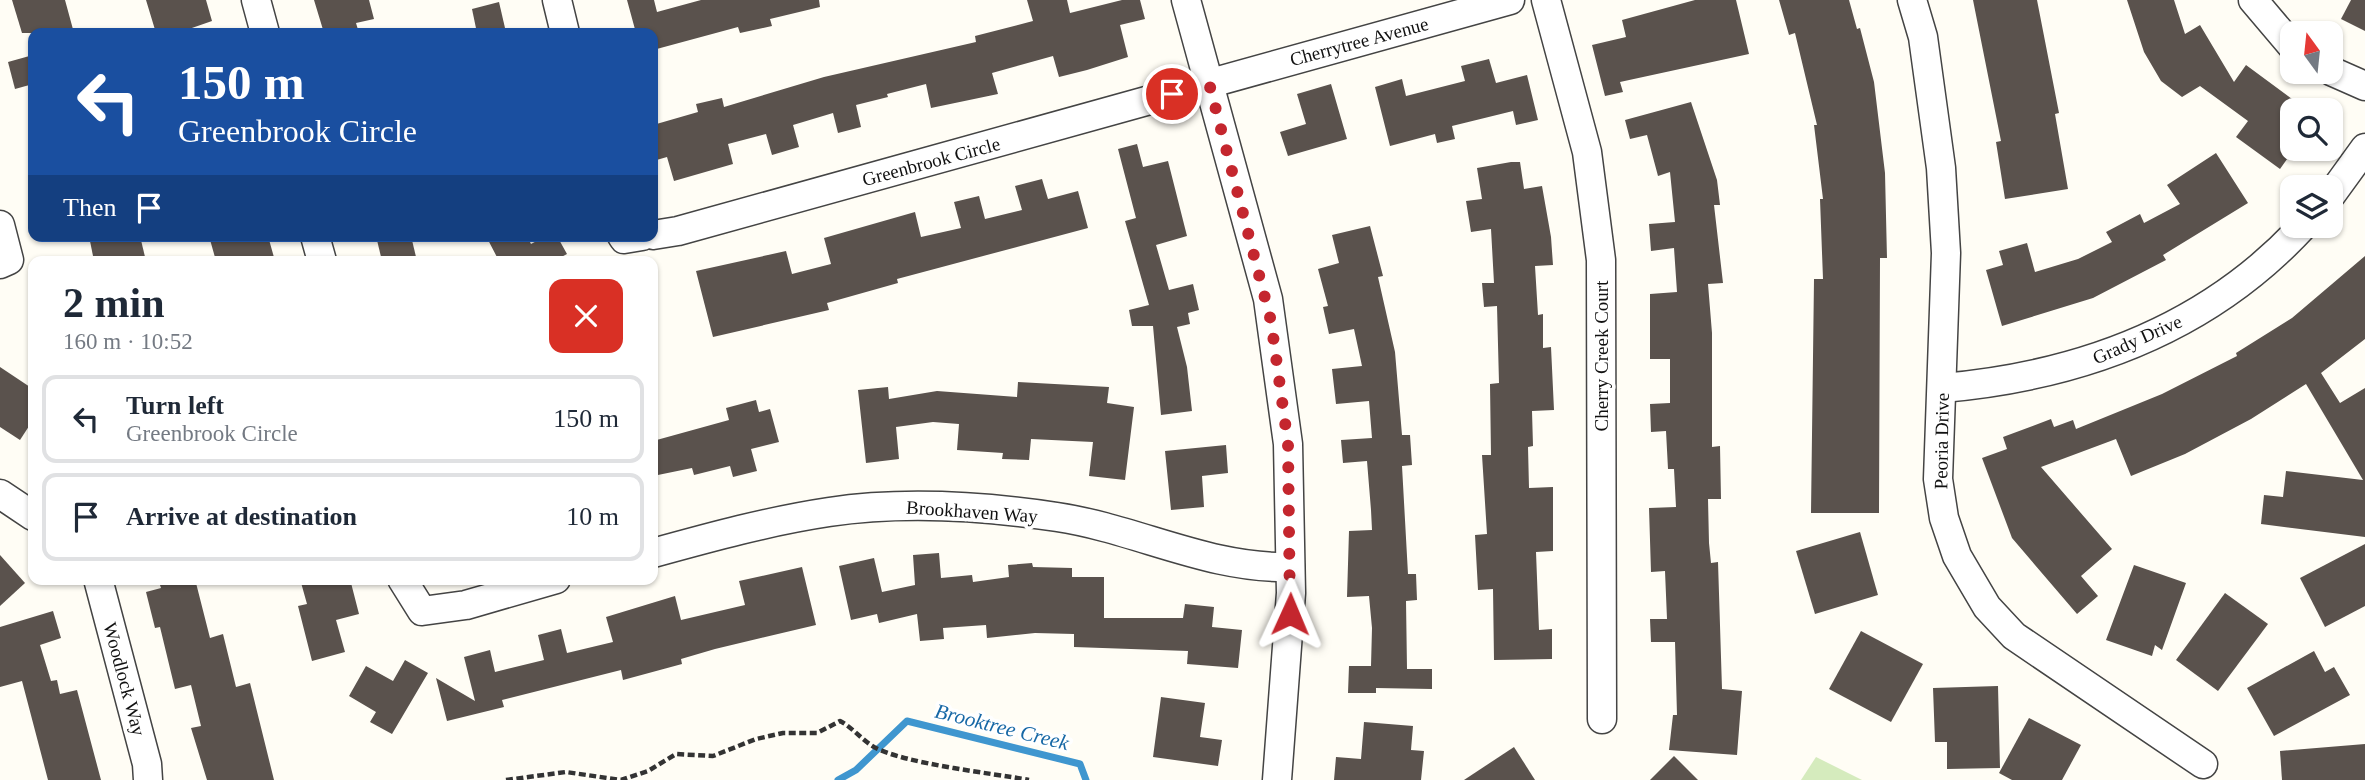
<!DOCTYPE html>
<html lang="en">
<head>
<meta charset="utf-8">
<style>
	body { margin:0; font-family:Georgia,serif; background:#f2f2f3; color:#1f2937; height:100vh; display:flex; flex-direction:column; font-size:26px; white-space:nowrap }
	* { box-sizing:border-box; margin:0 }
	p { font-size:23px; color:#747a83 }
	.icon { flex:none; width:38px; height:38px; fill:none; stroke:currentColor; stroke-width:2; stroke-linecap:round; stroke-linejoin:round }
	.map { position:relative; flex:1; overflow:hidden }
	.panel { position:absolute; left:28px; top:256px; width:630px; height:329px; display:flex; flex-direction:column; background:#fff; border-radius:14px; box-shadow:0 2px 5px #0004 }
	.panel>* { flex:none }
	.banner { position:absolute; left:28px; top:28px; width:630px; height:214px; border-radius:14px; box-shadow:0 2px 5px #0004; background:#1a4fa0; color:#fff; overflow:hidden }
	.needle { width:46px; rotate:345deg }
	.tools { position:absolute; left:2280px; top:21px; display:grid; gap:14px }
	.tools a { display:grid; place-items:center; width:63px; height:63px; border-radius:14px; background:#fff; box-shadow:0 2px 5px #0004; font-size:35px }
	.pin { position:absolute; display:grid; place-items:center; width:60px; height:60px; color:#fff; margin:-30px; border:4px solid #fff; border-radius:50%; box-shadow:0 2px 7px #0007 }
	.me { position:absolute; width:77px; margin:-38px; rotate:1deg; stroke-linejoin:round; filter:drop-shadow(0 0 5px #0008) }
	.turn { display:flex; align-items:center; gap:24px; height:147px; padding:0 35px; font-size:32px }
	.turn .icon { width:91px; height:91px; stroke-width:2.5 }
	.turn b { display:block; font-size:49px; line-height:60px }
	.then { display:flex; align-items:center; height:66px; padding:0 35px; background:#0003; gap:14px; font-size:26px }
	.round { display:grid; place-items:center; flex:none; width:74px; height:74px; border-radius:14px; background:#f2f2f3 }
	.overview { display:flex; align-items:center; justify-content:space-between; height:119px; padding:0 35px }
	h1 { font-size:42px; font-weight:700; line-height:52px }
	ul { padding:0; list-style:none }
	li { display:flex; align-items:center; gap:21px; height:88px; margin:0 14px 10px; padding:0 21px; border:4px solid #e0e1e3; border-radius:14px }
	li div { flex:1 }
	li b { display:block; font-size:26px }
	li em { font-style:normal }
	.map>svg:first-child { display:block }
</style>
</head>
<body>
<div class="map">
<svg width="2365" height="780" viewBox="0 0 2365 780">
	<rect width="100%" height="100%" fill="#fffdf5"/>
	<polygon fill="#d5ebbd" points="1816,757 1862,780 1801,780"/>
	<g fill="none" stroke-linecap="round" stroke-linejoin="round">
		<polyline stroke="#3f96cf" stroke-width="7" points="838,780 856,770 907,721 1080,764 1086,780"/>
	</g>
	<g fill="#5a524d">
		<polygon points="12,0 65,0 74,33 22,33"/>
		<polygon points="146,0 206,0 212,21 189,29 190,33 156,33"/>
		<polygon points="314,0 369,0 374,19 356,23 359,33 324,33"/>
		<polygon points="627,0 654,0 657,12 701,0 819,0 820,7 770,19 772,26 740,33 738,27 653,50 653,33 636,33"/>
		<polygon points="1027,0 1067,0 1070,13 1122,0 1140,0 1145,19 1120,25 1128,57 1087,70 1059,77 1053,56 992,73 998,94 931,108 926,84 887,94 888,97 856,105 861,127 838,133 833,113 793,125 799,147 772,155 766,134 728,144 733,164 674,181 667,157 653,161 653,125 698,112 696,104 722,98 724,107 824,77 976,42 975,36 1033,21"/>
		<polygon points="1695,0 1736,0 1749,54 1620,82 1623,92 1605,96 1592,45 1626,37 1622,20"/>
		<polygon points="1779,0 1849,0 1857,29 1860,28 1874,82 1885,173 1887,258 1880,258 1879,513 1811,513 1814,279 1823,279 1820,199 1823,199 1814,125 1817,125 1795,33 1789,35"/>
		<polygon points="1973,0 2037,0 2059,113 2055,114 2068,189 2005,199 1996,142 2001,141"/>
		<polygon points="2127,0 2174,0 2185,34 2200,25 2234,82 2246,65 2292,99 2292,152 2280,169 2236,137 2248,121 2200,86 2182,97 2161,81 2144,52"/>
		<polygon points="2351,0 2365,0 2365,31 2341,19"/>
		<polygon points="499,2 505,28 477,33 472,9"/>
		<polygon points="33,55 33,84 15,89 8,62"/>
		<polygon points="1489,59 1496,83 1527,75 1538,120 1516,125 1513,111 1452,126 1455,139 1437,143 1435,134 1390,146 1375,87 1402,79 1406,96 1465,81 1461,66"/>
		<polygon points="1331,84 1347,139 1288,156 1280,132 1306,124 1297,94"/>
		<polygon points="1691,102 1717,180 1720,205 1714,205 1723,283 1708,284 1712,333 1712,447 1720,446 1721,499 1708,499 1709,543 1711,563 1718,562 1722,689 1742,691 1737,755 1669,750 1673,715 1677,715 1675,642 1651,642 1650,619 1667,619 1665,571 1651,572 1649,508 1676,507 1674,469 1668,469 1666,431 1651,432 1650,404 1670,403 1670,359 1650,359 1650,294 1677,292 1674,248 1651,251 1649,224 1675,222 1670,172 1658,176 1647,135 1630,139 1625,120"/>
		<polygon points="1137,144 1143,167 1168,161 1187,236 1156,245 1169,290 1193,284 1199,310 1188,313 1190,324 1177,327 1187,367 1192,411 1161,415 1153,326 1132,326 1129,310 1149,305 1125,221 1136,218 1118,149"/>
		<polygon points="2216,153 2248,203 2163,255 2166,260 2093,298 2002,326 1986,270 2003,265 1999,251 2027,243 2035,272 2078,259 2112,242 2106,232 2140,214 2144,223 2180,204 2167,185"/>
		<polygon points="1511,162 1520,162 1524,189 1542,186 1551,237 1553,265 1535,266 1538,315 1543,314 1543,348 1551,347 1554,410 1532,411 1533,446 1528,447 1529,488 1553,487 1553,551 1536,552 1539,630 1552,629 1552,659 1494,660 1493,589 1478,590 1475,535 1487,534 1482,455 1491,455 1490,384 1499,383 1497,306 1484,307 1482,283 1494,283 1491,229 1471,232 1466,201 1482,199 1477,168"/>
		<polygon points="1042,179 1048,199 1078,191 1088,228 897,279 898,283 827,303 829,310 713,337 696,271 786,251 792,274 831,264 824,238 915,212 921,237 961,228 954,202 979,196 985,219 1022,210 1015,186"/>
		<polygon points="1370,226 1383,276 1378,277 1395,352 1402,435 1410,435 1412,465 1402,466 1408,574 1416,574 1417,600 1406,601 1407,669 1432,669 1432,689 1376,688 1376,693 1348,693 1349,666 1371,666 1372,628 1369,596 1347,597 1349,531 1372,530 1371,510 1367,461 1343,463 1341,440 1372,438 1369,401 1336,404 1332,369 1362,366 1354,329 1329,334 1323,307 1328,306 1318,269 1339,263 1332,235"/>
		<polygon points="89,236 140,236 146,261 94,261"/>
		<polygon points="209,236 268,236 275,261 216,261"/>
		<polygon points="376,236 411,236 417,261 382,261"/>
		<polygon points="486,236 527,236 531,244 546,236 557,236 567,254 554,261 499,261"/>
		<polygon points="2365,256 2365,339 2321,373 2340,403 2365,388 2365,537 2261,524 2264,495 2283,497 2286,471 2363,480 2306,384 2251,419 2185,454 2131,476 2116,439 2041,467 2112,549 2081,576 2098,596 2077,614 2012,538 1982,458 2007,449 2003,437 2051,419 2054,427 2073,420 2076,429 2162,394 2237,356 2236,353 2292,318"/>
		<polygon points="0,367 33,389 33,420 20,440 0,427"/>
		<polygon points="1018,382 1109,387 1107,403 1134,407 1125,480 1089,476 1093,442 1031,439 1029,460 1002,459 1003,453 957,450 959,424 933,422 896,427 899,459 866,463 858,390 888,387 889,399 937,391 1017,397"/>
		<polygon points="756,400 759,412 770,409 779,442 751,449 757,471 733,477 730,466 694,475 692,468 653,476 653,441 729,420 726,408"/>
		<polygon points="1226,445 1228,473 1202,476 1204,507 1171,510 1165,451"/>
		<polygon points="1860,532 1878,595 1815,614 1796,551"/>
		<polygon points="2365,544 2365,606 2325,627 2300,578"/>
		<polygon points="939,553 941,578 972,575 973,582 1009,577 1008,565 1032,563 1033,567 1072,568 1072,577 1104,577 1104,618 1183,618 1185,604 1214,607 1212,627 1242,630 1238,668 1187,664 1188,651 1074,647 1074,634 1035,633 987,638 986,625 943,628 944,639 920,641 917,614 879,623 877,614 851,620 839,566 874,558 882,592 915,585 913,555"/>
		<polygon points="0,555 25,583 0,606"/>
		<polygon points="2134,565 2186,583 2162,650 2155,645 2152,656 2106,640"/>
		<polygon points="802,567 816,625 715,649 681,659 682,664 623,680 621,670 502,700 504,707 447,721 436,678 475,701 464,657 490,650 495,672 544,660 538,635 561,629 567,653 613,642 606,617 675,596 681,620 745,605 739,581"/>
		<polygon points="158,579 195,579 210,638 223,634 236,687 250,683 274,780 207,780 191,728 201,726 191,685 175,689 160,627 155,628 146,592 161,588"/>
		<polygon points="300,579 350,579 359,614 336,620 345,652 312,661 298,606 307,604"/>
		<polygon points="2225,593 2268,624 2218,691 2176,660"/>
		<polygon points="53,611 61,638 40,645 51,681 57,680 60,694 77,690 101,780 48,780 22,681 0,687 0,627"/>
		<polygon points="1861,631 1923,664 1891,722 1829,689"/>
		<polygon points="2314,651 2325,672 2334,667 2350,695 2274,736 2247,688"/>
		<polygon points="405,660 428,673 392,734 370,722 376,712 349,696 366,666 393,681"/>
		<polygon points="1998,686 2000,768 1947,769 1947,742 1935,742 1933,688"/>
		<polygon points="1161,697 1205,703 1200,737 1222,740 1218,766 1153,757"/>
		<polygon points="2029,718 2081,745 2062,780 2012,780 1999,773"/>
		<polygon points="1364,722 1413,726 1411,750 1424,751 1421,780 1334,780 1336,757 1361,759"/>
		<polygon points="2365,744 2365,780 2282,780 2280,751"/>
		<polygon points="1514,747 1535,780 1464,780"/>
		<polygon points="1674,756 1698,780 1650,780"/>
	</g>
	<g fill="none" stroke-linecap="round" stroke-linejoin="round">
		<defs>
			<g id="minor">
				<polyline points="256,0 265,33"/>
				<polyline points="557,0 565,33"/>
				<polyline points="1186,0 1268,299 1288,444 1291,593 1277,780"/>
				<polyline points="1546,0 1587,152 1601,260 1602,719"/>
				<polyline points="1912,0 1923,37 1941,168 1946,253 1938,479 1944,518 1957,556 1987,607 2014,636 2203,764"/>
				<polyline points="2253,0 2292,46"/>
				<polyline points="2331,71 2365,86"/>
				<polyline points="2331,195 2365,148"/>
				<polyline points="0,225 9,260 0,264"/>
				<polyline points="653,235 678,231 1510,0"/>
				<polyline points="315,236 322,261"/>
				<polyline points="622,236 624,239 642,236"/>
				<path d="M 1942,388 C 2081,376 2207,330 2303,226"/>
				<polyline points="0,494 33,516"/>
				<path d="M 653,553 C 711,537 769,521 829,512 C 903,501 983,506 1057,517 C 1137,529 1208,569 1290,567"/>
				<polyline points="98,579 147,764 148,780"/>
				<polyline points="402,579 422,611 466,605 556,579"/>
			</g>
		</defs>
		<use href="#minor" stroke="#444" stroke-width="31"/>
		<path stroke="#333" stroke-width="4.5" stroke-dasharray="7 3.5" stroke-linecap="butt" d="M 506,780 L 566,772 L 621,780 L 648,771 L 676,754 L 713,756 L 756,739 L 783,733 L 817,733 L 840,721 C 853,728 862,740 874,747 C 905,764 991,773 1029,780"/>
		<use href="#minor" stroke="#fff" stroke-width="28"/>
	</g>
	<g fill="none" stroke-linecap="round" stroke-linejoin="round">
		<polyline stroke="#c4262e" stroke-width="12" stroke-dasharray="0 21.6" points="1172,94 1209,83 1271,321 1288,444 1290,614"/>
	</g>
	<g text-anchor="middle" stroke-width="7" stroke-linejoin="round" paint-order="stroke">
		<g font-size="19" fill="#111" stroke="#fff">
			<text transform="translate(1359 41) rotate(-15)" y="7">Cherrytree Avenue</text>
			<text transform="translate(931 161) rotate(-15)" y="7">Greenbrook Circle</text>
			<text transform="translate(2137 339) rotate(-24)" y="7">Grady Drive</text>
			<text transform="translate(1601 356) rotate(-90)" y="7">Cherry Creek Court</text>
			<text transform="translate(1941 441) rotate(-89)" y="7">Peoria Drive</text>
			<text transform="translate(972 511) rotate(4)" y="7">Brookhaven Way</text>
			<text transform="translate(125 679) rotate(75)" y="7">Woodlock Way</text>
		</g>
		<g font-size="21" font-style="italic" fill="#1768a6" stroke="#fff">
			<text transform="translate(1002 727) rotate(14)" y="7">Brooktree Creek</text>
		</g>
	</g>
</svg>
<div class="tools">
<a><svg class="needle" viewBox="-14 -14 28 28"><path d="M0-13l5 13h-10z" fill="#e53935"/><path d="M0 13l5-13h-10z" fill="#747a83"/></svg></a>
<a><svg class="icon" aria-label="search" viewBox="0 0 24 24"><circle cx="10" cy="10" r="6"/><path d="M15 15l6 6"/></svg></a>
<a><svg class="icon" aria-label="layers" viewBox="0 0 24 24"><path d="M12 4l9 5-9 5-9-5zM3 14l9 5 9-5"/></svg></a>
</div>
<div class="pin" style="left:1172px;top:94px;background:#d93025"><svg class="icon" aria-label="arrive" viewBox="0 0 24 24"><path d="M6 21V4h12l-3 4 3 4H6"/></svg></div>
<svg class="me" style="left:1290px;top:614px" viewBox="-20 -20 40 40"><path d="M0-17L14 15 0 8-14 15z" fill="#c4262e" stroke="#fff" stroke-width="4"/></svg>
<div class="banner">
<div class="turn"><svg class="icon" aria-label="left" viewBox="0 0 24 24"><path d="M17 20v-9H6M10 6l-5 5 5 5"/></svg><div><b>150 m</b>Greenbrook Circle</div></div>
<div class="then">Then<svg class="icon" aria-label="arrive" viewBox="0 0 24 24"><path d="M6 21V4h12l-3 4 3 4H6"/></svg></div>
</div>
<section class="panel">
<div class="overview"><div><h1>2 min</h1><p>160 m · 10:52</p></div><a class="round" style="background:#d93025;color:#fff"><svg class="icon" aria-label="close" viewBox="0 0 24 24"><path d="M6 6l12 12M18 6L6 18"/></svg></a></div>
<ul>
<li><svg class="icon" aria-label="left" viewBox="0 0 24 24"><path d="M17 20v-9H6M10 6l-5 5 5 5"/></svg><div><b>Turn left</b><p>Greenbrook Circle</p></div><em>150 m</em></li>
<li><svg class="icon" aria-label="arrive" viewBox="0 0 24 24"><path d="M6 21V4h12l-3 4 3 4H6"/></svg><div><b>Arrive at destination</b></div><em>10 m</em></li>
</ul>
</section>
</div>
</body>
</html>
